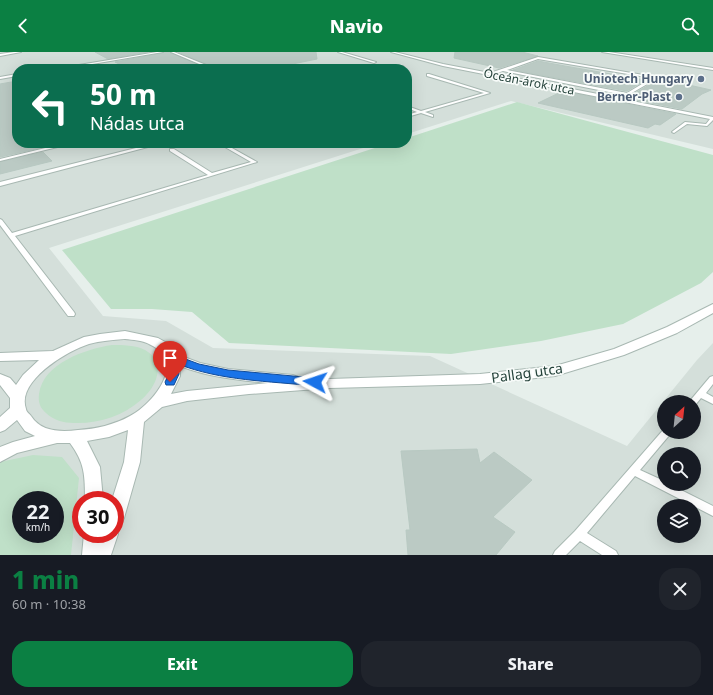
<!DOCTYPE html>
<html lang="en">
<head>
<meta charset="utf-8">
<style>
	body { margin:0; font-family:"Noto Sans",sans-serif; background:#20242c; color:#f1f3f6; height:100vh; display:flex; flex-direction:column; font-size:15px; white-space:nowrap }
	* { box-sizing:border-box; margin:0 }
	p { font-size:13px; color:#9ea1a6 }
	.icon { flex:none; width:22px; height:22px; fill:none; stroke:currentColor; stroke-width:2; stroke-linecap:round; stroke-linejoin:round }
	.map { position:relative; height:503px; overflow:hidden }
	.panel { display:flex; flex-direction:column; background:#171b24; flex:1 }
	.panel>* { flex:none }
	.top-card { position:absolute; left:12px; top:12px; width:400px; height:84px; border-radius:16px; box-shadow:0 4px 16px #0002; background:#0b6e4f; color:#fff; overflow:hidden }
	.needle { width:26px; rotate:27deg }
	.buttons { position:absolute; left:657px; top:343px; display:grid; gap:8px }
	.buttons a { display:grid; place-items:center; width:44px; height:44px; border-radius:50%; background:#171b24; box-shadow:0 4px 16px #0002; font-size:20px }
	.speed { position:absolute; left:12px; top:439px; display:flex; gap:8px; font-size:20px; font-weight:700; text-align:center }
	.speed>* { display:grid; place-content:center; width:52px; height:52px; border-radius:50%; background:#171b24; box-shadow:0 4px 16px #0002; line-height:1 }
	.speed small { font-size:10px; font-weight:400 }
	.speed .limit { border:6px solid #d22; background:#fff; color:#111 }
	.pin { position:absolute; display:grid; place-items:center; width:34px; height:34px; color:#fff; margin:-41px -17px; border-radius:50% 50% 50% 0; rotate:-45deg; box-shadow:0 0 4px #0007 }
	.pin .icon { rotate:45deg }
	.me { position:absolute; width:44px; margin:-22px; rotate:275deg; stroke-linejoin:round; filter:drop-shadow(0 0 3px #0008) }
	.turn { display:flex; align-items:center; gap:14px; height:84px; padding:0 12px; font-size:18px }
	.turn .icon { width:52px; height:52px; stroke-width:2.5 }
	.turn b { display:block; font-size:28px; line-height:34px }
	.round { display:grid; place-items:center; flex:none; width:42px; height:42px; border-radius:16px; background:#20242c }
	.head { display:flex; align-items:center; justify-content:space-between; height:68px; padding:0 12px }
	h1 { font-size:24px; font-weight:800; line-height:30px; color:#0b8043 }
	.button { display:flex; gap:8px; margin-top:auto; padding:8px 12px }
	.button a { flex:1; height:46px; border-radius:16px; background:#0b8043; color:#fff; font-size:16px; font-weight:800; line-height:46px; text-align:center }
	.button a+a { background:#20242c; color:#f1f3f6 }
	header { display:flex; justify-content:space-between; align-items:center; height:52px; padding:0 12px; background:#0b8043; color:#fff; font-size:18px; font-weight:800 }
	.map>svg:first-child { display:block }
</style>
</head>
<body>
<header><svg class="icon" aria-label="back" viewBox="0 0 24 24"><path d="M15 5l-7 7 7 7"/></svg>Navio<svg class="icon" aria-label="search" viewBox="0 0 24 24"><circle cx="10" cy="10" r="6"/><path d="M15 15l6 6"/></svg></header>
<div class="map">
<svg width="713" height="503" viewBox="0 0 713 503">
	<rect width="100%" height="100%" fill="#e6efeb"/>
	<path fill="#d4dfda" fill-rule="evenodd" d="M 0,0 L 713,0 L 713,97 L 511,49 L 407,82 L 407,17 L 17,17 L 17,91 L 379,91 L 49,196 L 103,264 L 166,269 L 213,296 L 430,304 L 627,394 L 697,308 L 713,291 L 713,503 L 0,503 ZM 664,350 L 694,350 L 694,380 L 664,380 ZM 664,402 L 694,402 L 694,432 L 664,432 ZM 21,448 L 55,448 L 55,482 L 21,482 ZM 81,448 L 115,448 L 115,482 L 81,482 ZM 664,454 L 694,454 L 694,484 L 664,484 Z"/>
	<g fill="#bfe0c8" fill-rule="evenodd">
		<polygon points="517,50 713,103 713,220 701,231 623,272 541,289 451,302 229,291 192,260 152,257 111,257 62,198 390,91 407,91 407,86"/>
		<path d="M 112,293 C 123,293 135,293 145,298 C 167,310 157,335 141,348 C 123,364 98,372 74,371 C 64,371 53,368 46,361 C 40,356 38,350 39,342 C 43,311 86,297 112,293 Z"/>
		<path d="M 33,403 L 62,405 L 79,426 L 71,503 L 0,503 L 0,410 ZM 21,448 L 55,448 L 55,482 L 21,482 Z"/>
	</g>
	<g fill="#bbcac4" stroke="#b8c9c2">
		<polygon points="95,0 148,0 108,7"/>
		<polygon points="164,0 170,0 207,17 129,17 115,10 163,1"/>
		<polygon points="178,0 316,0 317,7 268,17 217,17"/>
		<polygon points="455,0 522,0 538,4 499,16 454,6"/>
		<polygon points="538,9 565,14 645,28 627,39 513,18"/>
		<polygon points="17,29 17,91 35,91 40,96 0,105 0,32"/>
		<polygon points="654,30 675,34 680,31 711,38 702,42 682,57 627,46"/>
		<polygon points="563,39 676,62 660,73 655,72 648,76 538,51"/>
		<polygon points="43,100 52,109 0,122 0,110"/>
		<polygon points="477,397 480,411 494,400 532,428 493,465 515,480 496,503 408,503 406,478 410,478 401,399"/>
	</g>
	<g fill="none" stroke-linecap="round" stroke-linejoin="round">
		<defs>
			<g id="service">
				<polygon points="14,0 21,0 0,4 0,2"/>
				<polygon points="157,0 163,0 63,17 55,17"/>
				<polygon points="171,0 174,0 216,17 211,17"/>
				<polygon points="338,0 342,0 376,10 374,11"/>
				<path d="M 391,0 L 395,0 L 443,12 L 490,21 L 538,5 L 655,25 L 656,27 L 630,42 L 630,44 L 628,44 L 622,47 L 713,65 L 713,68 L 707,74 L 687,72 L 674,81 L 672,80 L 673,79 L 685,70 L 706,72 L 710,67 L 443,14 ZM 538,7 L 652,26 L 627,41 L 507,18 ZM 503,19 L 624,43 L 619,46 L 494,22 Z"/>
				<polygon points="602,0 609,0 713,16 713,18"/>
				<polygon points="403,14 404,16 393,17 394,16"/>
				<polygon points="17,22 17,24 0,27 0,25"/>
				<polygon points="427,22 429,22 490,41 425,60 433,63 433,65 421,61 407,65 407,63 417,60 407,56 407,54 421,59 484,41 427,24"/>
				<polygon points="66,91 74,91 0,109 0,107"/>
				<polygon points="156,91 163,91 0,134 0,130"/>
				<polygon points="218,91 223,91 257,110 15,184 74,260 75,262 74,264 68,264 0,173 0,167 2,168 12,181 208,123 170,99 170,97 174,97 212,121 251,110"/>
				<polygon points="713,324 713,332 706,341 713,345 713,352 701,346 696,352 694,353 694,350 689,350 710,325"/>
				<polygon points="664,377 664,380 672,380 640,418 664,429 664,432 669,432 713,454 713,464 635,424 587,481 616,499 618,503 602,503 580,489 566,503 553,503 555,499 575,479"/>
			</g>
			<g id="minor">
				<path d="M 713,252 L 713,261 L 677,281 L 624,303 L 555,324 L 480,332 L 330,336 L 249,342 L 187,349 L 162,355 L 144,370 L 140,410 L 124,466 L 121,472 L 115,474 L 115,448 L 112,448 L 124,410 L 128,378 L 109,385 L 87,389 L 100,415 L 103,448 L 85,448 C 85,424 85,411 70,391 L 57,391 L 17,401 L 0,410 L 0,395 L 13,390 L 35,384 L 25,379 L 17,368 L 5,378 L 0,380 L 0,365 L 10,356 L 10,346 L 0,333 L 0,322 L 10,326 L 16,333 L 23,323 L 39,308 L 0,309 L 0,301 L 53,299 L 84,285 L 100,282 L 125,279 L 158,286 L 167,291 L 176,302 L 200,311 L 228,317 L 293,323 L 298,325 L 300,328 L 480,322 L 555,314 L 614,297 L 667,275 ZM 125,287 C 133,288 142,288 149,292 C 188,309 154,351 130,364 C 114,373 96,377 78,378 C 61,380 41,380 31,364 C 30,362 26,360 26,357 C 16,329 67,299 89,292 C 100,289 113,288 125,287 ZM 180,314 C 208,325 238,328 268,331 L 187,339 L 171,342 L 180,324 Z"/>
				<polygon points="115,476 118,482 111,503 82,503 84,482 115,482"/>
			</g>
		</defs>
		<use href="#service" stroke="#a8b8b2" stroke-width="2"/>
		<use href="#minor" stroke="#a8b8b2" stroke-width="2"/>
		<use href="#service" fill="#fff" fill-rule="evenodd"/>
		<use href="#minor" fill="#fff" fill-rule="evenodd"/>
	</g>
	<path fill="#1a73e8" stroke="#114b97" d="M 172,302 L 199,312 L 228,318 L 315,326 L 319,327 L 321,330 L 319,333 L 315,334 C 269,329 221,329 178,312 L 179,322 L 174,333 L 166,333 L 165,330 L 169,322 L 167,305 Z"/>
	<g fill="#5c6f8a" stroke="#f7fbf9" stroke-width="1.5">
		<circle cx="701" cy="27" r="4"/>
		<circle cx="679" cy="45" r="4"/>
	</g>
	<g text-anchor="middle" stroke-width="3.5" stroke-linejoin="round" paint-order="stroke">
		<g font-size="12" font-weight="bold" fill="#4e5e75" stroke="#f7fbf9" text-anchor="end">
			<text x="693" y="31">Uniotech Hungary</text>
			<text x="671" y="49">Berner-Plast</text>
		</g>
		<g font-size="12" fill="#24423a" stroke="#f7fbf9">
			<text transform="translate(529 30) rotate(11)" y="4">Óceán-árok utca</text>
		</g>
		<g font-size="14" fill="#24423a" stroke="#f7fbf9">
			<text transform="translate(527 321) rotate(-8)" y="5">Pallag utca</text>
		</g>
	</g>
</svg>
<div class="buttons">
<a><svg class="needle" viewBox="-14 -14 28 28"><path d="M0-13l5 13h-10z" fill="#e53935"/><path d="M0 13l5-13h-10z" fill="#9ea1a6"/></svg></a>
<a><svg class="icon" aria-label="search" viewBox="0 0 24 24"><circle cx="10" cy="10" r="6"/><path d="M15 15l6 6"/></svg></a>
<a><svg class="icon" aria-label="layers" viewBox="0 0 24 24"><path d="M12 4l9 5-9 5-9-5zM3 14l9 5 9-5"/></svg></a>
</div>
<div class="speed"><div>22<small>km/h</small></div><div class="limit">30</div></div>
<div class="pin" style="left:170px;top:330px;background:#d93025"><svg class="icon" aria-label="arrive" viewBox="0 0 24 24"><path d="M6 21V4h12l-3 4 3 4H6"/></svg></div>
<svg class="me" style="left:315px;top:330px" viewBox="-20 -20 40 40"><path d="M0-17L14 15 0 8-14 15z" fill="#1a73e8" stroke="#fff" stroke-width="4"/></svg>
<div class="top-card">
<div class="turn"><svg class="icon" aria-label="left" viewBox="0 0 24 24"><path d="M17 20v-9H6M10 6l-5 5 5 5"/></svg><div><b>50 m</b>Nádas utca</div></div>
</div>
</div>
<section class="panel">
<div class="head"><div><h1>1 min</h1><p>60 m · 10:38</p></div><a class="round"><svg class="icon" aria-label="close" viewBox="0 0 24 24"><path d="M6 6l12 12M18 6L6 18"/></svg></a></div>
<div class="button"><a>Exit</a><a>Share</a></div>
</section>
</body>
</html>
